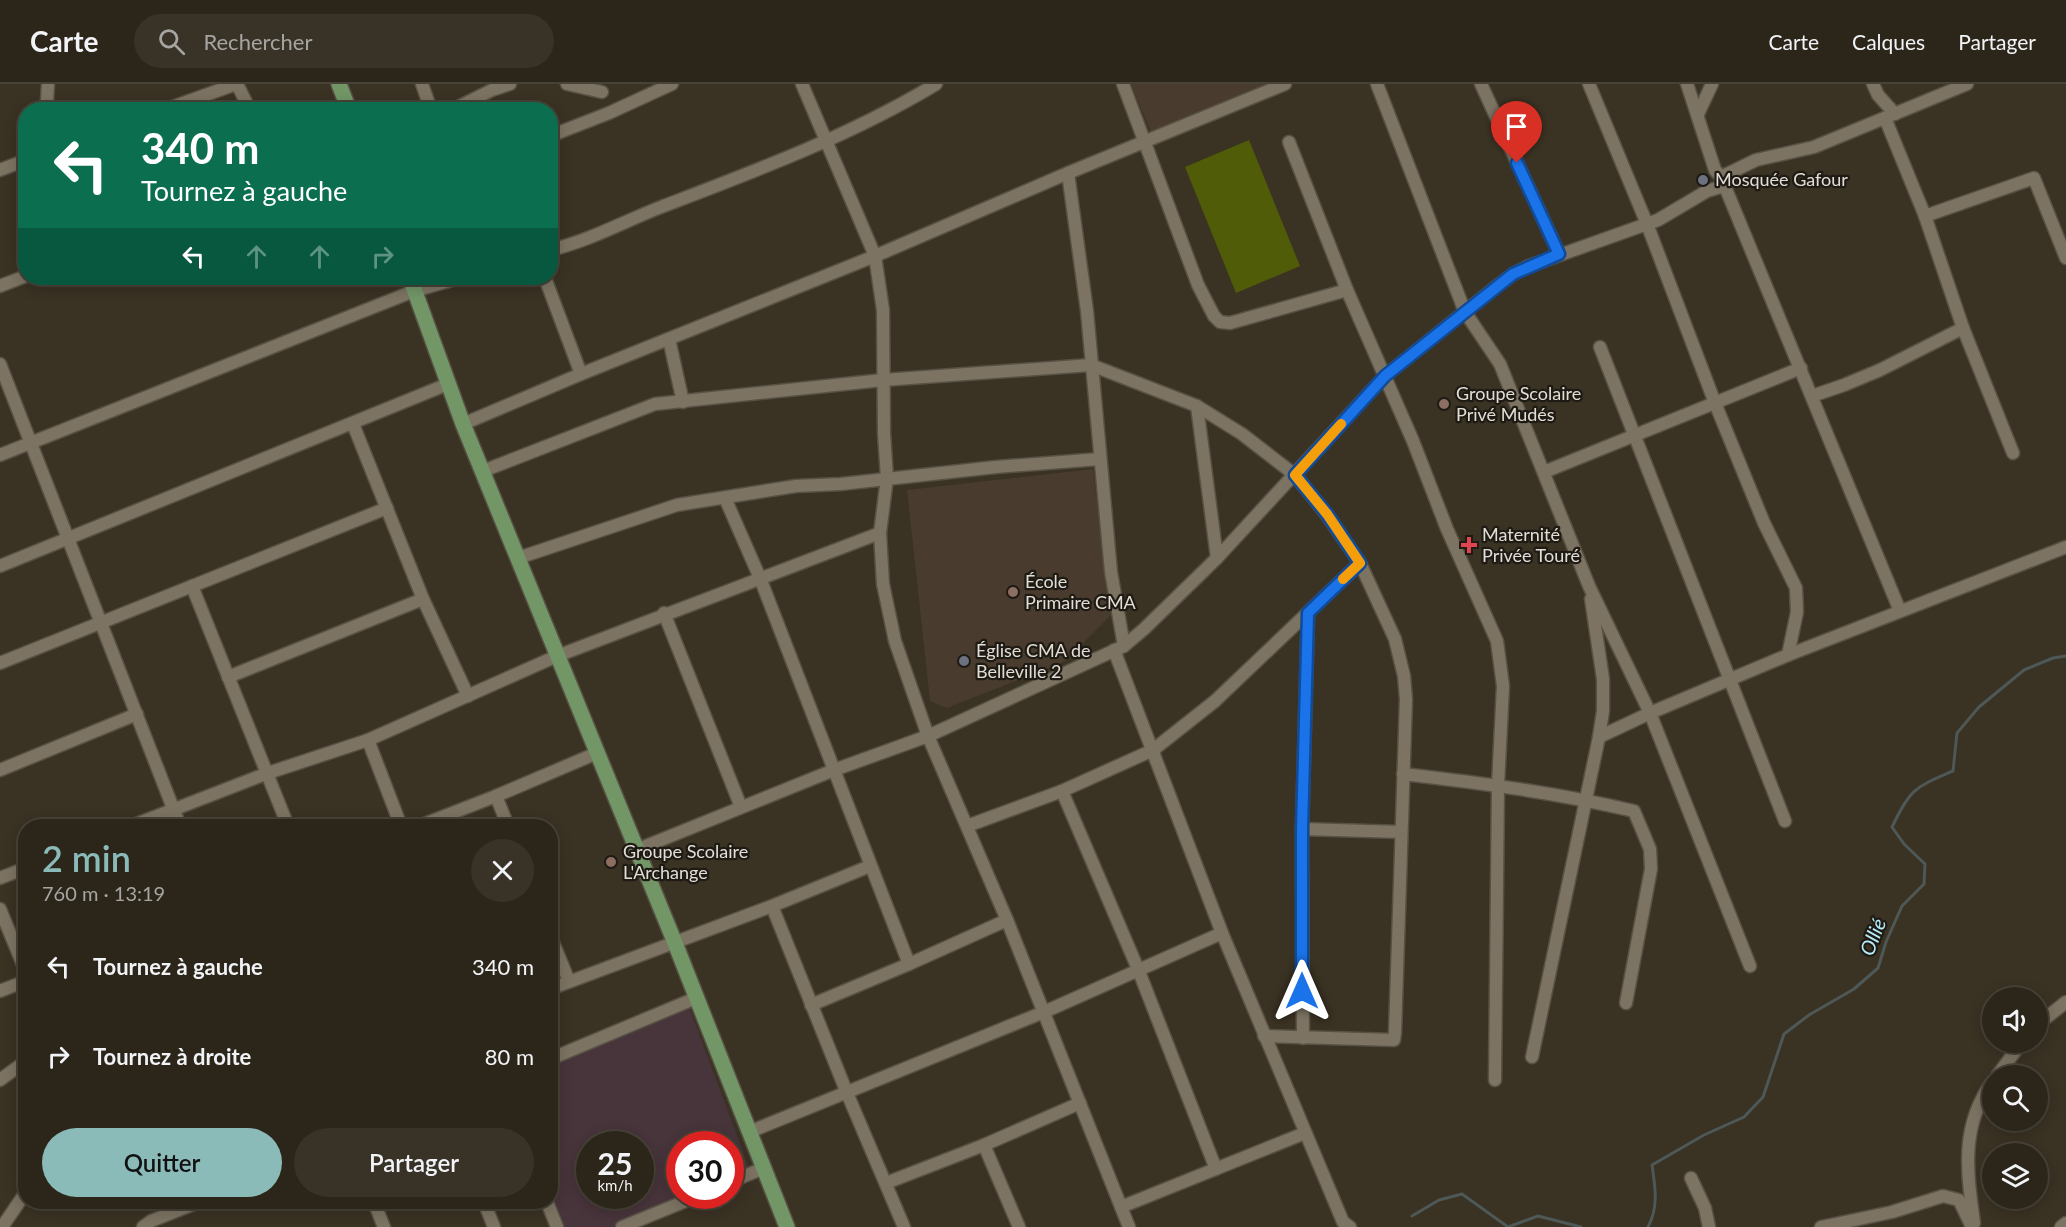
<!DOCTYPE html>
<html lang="fr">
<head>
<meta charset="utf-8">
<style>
	body { margin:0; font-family:Lato,sans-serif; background:#383227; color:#f1f3f6; height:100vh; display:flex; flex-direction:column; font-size:22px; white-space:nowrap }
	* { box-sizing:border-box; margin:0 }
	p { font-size:20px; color:#a6a5a2 }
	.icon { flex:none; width:33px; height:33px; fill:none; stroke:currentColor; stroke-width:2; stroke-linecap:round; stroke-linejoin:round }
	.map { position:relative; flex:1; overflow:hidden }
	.side { position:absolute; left:18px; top:735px; width:540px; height:390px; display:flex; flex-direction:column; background:#2c261a; border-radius:24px; box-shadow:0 3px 15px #0003,0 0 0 2px #484339 }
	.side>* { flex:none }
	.top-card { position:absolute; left:18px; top:18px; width:540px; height:183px; border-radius:24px; box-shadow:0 3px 15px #0003,0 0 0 2px #484339; background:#0b6e4f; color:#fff; overflow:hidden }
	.fabs { position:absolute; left:1982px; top:903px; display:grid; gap:12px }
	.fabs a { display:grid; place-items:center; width:66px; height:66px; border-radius:50%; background:#2c261a; box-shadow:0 3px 15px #0003,0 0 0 2px #484339; font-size:30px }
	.speed { position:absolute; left:576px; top:1047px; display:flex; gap:12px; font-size:30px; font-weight:700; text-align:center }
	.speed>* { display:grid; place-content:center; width:78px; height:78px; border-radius:50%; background:#2c261a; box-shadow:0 3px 15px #0003,0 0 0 2px #484339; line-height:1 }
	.speed small { font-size:15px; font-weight:400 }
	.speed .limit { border:9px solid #d22; background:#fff; color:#111 }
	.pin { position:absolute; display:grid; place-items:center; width:51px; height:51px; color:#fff; margin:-62px -26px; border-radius:50% 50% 50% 0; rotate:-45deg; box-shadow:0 0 6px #0007 }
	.pin .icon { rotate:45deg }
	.me { position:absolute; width:66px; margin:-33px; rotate:0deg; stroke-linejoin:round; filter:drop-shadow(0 0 4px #0008) }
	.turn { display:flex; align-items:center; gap:21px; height:126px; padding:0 24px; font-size:27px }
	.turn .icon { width:78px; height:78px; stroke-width:2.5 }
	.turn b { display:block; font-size:42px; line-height:51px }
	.lanes { display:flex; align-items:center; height:57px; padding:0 24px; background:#0003; justify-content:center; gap:30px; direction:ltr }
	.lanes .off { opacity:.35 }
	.round { display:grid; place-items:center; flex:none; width:63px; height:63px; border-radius:32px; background:#383227 }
	.headline { display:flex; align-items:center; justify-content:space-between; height:102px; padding:0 24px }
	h1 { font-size:36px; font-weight:600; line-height:45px; color:#8bbbb9 }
	.cta { display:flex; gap:12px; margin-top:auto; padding:12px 24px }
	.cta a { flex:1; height:69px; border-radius:36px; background:#8bbbb9; color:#111; font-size:24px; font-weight:600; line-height:69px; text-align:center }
	.cta a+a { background:#383227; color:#f1f3f6 }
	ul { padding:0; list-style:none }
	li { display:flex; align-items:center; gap:18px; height:90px; padding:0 24px }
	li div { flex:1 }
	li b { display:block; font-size:22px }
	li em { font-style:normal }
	header { display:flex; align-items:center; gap:36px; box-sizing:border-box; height:84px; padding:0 30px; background:#2c261a; border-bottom:2px solid #484339 }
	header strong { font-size:28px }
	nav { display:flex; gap:33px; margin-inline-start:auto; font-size:21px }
	.search { width:420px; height:54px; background:#383227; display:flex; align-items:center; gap:15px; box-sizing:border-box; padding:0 21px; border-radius:33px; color:#a6a5a2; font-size:22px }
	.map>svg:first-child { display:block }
</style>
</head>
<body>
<header>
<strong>Carte</strong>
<div class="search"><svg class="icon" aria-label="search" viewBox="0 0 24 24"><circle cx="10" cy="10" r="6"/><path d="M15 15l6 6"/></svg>Rechercher</div>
<nav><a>Carte</a><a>Calques</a><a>Partager</a></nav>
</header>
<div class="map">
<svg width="2066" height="1143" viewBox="0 0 2066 1143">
	<rect width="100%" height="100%" fill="#3a3223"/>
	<path fill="#48343b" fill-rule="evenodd" d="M 688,920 L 750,1087 L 731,1095 L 730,1060 L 680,1060 L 680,1112 L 690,1112 L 613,1143 L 562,1143 L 551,1114 L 550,978 ZM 590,1060 L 640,1060 L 640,1112 L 590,1112 Z"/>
	<g fill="#493b2d">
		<polygon points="1131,0 1272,0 1151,48"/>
		<polygon points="1093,385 1111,531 1064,578 947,624 930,617 907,406"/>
	</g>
	<polygon fill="#505c07" points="1249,56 1300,182 1236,209 1185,83"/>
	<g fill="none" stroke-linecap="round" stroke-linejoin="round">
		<g stroke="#4d5857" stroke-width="3">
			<polyline points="1412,1132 1439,1116 1462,1110 1508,1143 1538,1132 1581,1143"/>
			<path d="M 1648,1143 C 1659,1123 1655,1102 1652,1081 L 1704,1051 L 1744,1033 L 1763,1013 L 1784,950 L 1809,931 L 1854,905 L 1878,884 L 1886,858 L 1902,822 L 1924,800 L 1925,780 L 1904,760 L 1892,743 C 1911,704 1914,704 1953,687 L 1957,649 L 1979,623 L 2024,586 L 2053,574 L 2066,572"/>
		</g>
		<defs>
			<g id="minor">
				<polyline points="48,0 47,16 49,26"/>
				<polyline points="237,0 250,26"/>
				<polyline points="422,0 431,26"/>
				<polyline points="567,0 602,8"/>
				<polyline points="802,0 875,172 883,226 884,349 887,394 880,449 883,500 895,557 928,652 1007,836 1129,1143"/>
				<polyline points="1123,0 1198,201 1214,232 1220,238 1230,239 1347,206"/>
				<polyline points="1377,0 1465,228 1500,280 1589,502 1650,629 1750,882"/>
				<polyline points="1481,0 1559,170"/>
				<polyline points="1589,0 1647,140 1715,319 1764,439 1796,504 1797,528 1788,571"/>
				<polyline points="1687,0 1715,86 1721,93 1756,76 1814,63 1967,0"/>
				<polyline points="1873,0 1878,11 1895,30"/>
				<polyline points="164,26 236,0"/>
				<polyline points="452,26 492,6 510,0"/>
				<polyline points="1698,30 1712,0"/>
				<polyline points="1885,34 1925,132 1963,244 2013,369"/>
				<polyline points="550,52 609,29 672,0"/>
				<polyline points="1289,58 1347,206 1413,357 1447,445 1497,557 1503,602 1498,701 1495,996"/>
				<polyline points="0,86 26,76"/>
				<polyline points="1068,89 1087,227 1111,488 1124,562"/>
				<polyline points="1721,93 1900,527"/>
				<polyline points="1925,132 2034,94 2066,174"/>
				<path d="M 550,166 C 589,157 625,137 661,123 C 755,87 850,52 936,0"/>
				<polyline points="545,194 581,290"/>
				<polyline points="0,202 26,192"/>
				<polyline points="669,255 683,318"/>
				<polyline points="1600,263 1785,737"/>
				<polyline points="0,280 180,742"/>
				<polyline points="1812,312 1844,301 1880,286 1963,244"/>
				<polyline points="1197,322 1217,474"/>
				<polyline points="353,340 423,515 468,612"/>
				<polyline points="463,340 581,290 875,172 1068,89 1285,0"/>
				<polyline points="0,371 414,207 459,194"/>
				<polyline points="483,387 655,320 883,296 1091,281 1197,322 1242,350 1295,391 1327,431 1360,479 1395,555 1404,592 1406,615 1395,949 1394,956 1264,952"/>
				<polyline points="1544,388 1801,284"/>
				<polyline points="725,414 760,494 909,880"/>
				<polyline points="518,474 677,421 796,402 841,400 996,383 1100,375"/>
				<polyline points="0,482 448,300"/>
				<polyline points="192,502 288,742"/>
				<polyline points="664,529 741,723"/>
				<polyline points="1114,566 1222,849 1343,1138 1350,1143"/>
				<polyline points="0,579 387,424"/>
				<polyline points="228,593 423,515"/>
				<polyline points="1599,653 1650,629 1788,571 2066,463"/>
				<polyline points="368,656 401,742"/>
				<polyline points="0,686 137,630"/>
				<path d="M 1403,690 C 1481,699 1558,709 1634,727 L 1650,765 L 1651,785 L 1626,919"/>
				<polyline points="1062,707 1138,885 1216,1085"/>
				<polyline points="496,712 508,742"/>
				<polyline points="131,742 268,689 368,656 557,572 880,449"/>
				<polyline points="419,742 496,712 597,669"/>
				<polyline points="967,742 1062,707 1153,666 1215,617 1360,479"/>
				<polyline points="1302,745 1401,748"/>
				<polyline points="636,766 834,686 928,652 1124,562 1144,545 1217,474 1385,292 1492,206 1513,190 1529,182 1658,136 1707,107 1724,102"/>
				<polyline points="0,794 26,784"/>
				<polyline points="772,822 847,1009 904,1143"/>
				<polyline points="0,825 26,888"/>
				<polyline points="550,851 569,897"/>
				<polyline points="550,905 772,822 870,782"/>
				<polyline points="0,907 26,897"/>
				<polyline points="811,921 909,880 1007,836"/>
				<polyline points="2037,941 2066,918"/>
				<polyline points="1303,954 1302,745 1308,529"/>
				<polyline points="1532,973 1599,653 1603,627 1603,595 1591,515"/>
				<polyline points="550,975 696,914"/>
				<polyline points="1997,992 2022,958"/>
				<polyline points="0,996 26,977"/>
				<polyline points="749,1048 1044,928 1222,849"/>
				<polyline points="984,1061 1019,1143"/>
				<polyline points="1691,1094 1705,1124 1709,1143"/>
				<polyline points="730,1098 764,1084"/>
				<polyline points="886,1099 984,1061 1080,1019"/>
				<polyline points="374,1118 384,1143"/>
				<polyline points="484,1118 494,1143"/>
				<polyline points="547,1118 557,1143"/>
				<polyline points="1121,1123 1305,1049"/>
				<path d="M 1974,1139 C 1967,1088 1960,1043 1992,998"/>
				<polyline points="2,1143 26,1108"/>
				<polyline points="143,1143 151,1137 199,1118"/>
				<polyline points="622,1143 698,1112"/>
				<polyline points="1821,1143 1892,1128 1943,1112 1959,1116 1972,1143"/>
				<polyline points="2061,1143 2066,1139"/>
			</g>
			<g id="major">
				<polyline points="339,0 349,26"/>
				<polyline points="410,194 463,340 675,859 787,1143"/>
			</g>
		</defs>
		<use href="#minor" stroke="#575144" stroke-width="15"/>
		<use href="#major" stroke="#575144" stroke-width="18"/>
		<use href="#minor" stroke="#7c7362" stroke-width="12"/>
		<use href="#major" stroke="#729666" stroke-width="15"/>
	</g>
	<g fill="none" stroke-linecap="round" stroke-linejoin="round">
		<defs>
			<polyline id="route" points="1302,907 1302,745 1308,529 1360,479 1327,430 1295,391 1385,292 1513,190 1559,170 1517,79"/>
		</defs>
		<use href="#route" stroke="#114b97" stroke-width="15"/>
		<use href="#route" stroke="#1a73e8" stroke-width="10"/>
		<polyline stroke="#f59e0b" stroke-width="10" points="1341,340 1295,391 1327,430 1360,479 1343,495"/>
	</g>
	<g fill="#6b7280" stroke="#1e1a14" stroke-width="2">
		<circle cx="1703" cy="96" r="6"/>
		<circle cx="964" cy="577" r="6"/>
	</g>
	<g fill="#8d6e63" stroke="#1e1a14" stroke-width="2">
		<circle cx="1444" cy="320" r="6"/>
		<circle cx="1013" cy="508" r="6"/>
		<circle cx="611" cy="778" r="6"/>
	</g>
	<path fill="#e0444e" stroke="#1e1a14" stroke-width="2" d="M1466 452h6v6h6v6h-6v6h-6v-6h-6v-6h6z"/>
	<g text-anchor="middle" stroke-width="4.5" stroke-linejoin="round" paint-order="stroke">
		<g font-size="18" fill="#e3ded5" stroke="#1e1a14" text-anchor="start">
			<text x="1715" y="102">Mosquée Gafour</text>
			<text x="1456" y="316">Groupe Scolaire<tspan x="1456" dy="21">Privé Mudés</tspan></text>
			<text x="1482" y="457">Maternité<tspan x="1482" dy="21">Privée Touré</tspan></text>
			<text x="1025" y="504">École<tspan x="1025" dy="21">Primaire CMA</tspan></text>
			<text x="976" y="573">Église CMA de<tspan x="976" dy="21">Belleville 2</tspan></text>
			<text x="623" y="774">Groupe Scolaire<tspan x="623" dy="21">L'Archange</tspan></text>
		</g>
		<g font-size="20" font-style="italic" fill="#b7edfa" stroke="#1e1a14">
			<text transform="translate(1873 853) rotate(-68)" y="7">Ollié</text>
		</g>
	</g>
</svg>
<div class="fabs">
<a><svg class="icon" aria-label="sound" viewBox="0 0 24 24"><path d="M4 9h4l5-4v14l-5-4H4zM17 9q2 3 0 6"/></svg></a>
<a><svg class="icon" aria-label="search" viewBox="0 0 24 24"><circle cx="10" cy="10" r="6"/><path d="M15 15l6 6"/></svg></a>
<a><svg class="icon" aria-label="layers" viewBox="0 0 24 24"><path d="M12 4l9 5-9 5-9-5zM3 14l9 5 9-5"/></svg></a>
</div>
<div class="speed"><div>25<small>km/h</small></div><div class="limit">30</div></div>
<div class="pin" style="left:1517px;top:79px;background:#d93025"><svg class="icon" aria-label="arrive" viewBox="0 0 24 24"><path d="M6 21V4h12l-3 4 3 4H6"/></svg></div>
<svg class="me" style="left:1302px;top:907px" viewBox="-20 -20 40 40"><path d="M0-17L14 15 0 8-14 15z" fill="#1a73e8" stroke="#fff" stroke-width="4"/></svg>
<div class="top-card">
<div class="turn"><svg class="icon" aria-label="left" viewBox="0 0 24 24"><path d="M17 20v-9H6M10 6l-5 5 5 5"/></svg><div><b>340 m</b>Tournez à gauche</div></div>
<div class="lanes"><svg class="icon" aria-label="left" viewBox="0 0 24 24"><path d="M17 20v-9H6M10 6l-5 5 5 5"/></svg><svg class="icon off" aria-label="ahead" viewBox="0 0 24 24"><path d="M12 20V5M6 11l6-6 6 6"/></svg><svg class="icon off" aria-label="ahead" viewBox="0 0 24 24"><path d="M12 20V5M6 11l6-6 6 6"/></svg><svg class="icon off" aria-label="right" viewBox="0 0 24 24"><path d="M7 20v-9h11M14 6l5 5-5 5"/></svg></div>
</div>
<section class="side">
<div class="headline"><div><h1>2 min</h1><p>760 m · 13:19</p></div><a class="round"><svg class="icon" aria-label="close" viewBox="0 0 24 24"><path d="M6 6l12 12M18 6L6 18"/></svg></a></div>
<ul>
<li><svg class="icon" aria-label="left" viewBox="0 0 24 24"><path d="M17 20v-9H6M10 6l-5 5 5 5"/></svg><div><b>Tournez à gauche</b></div><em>340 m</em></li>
<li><svg class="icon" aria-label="right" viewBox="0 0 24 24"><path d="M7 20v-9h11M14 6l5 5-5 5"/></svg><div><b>Tournez à droite</b></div><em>80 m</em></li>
</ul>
<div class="cta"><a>Quitter</a><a>Partager</a></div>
</section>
</div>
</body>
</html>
